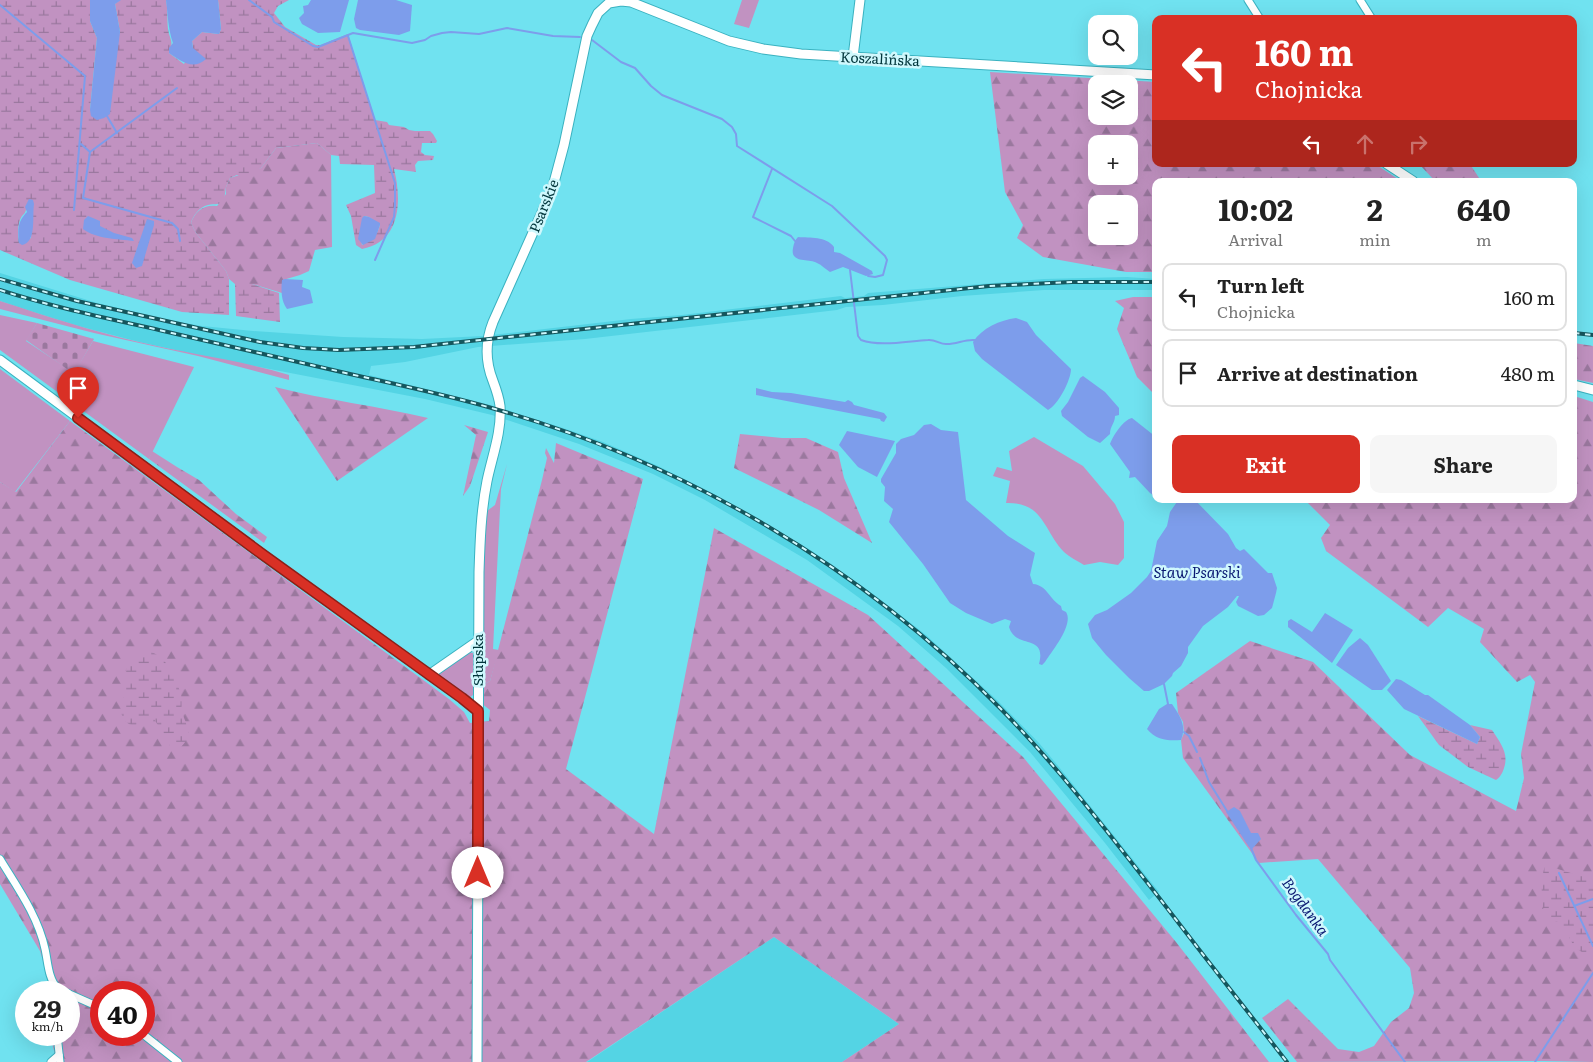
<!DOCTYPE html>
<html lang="en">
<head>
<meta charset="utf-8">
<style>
	body { margin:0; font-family:Literata,serif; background:#f6f6f6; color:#222; height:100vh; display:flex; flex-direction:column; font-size:19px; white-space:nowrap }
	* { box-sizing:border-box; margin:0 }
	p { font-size:16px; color:#767676 }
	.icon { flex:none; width:28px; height:28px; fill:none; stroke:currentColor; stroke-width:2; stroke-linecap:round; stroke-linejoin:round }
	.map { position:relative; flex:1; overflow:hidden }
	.drawer { position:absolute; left:1152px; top:178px; width:425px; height:325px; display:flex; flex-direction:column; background:#fff; border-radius:10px; box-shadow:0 5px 20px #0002 }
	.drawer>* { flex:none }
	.top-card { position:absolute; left:1152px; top:15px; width:425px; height:152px; border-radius:10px; box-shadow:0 5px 20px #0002; background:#d93025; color:#fff; overflow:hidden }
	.buttons { position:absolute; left:1088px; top:15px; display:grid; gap:10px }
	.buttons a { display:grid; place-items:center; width:50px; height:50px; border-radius:10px; background:#fff; box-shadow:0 5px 20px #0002; font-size:25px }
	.speed { position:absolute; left:15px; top:981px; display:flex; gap:10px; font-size:25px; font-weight:700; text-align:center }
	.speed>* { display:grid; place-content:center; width:65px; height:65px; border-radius:50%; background:#fff; box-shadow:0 5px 20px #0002; line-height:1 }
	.speed small { font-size:12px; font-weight:400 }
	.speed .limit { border:8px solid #d22; background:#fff; color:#111 }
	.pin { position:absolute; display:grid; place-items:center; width:42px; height:42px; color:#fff; margin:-51px -21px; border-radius:50% 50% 50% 0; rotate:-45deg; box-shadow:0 0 5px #0007 }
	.pin .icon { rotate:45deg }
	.me { position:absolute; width:55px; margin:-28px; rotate:0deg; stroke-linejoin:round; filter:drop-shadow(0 0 4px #0008) }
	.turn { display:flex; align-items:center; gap:18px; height:105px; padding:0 20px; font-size:22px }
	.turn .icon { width:65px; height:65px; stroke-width:2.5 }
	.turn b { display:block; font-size:35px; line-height:42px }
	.lanes { display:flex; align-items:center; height:48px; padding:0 20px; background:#0003; justify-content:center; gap:25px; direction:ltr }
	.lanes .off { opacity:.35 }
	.eta { display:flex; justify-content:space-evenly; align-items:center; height:85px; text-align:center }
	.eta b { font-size:30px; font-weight:700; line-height:35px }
	.action { display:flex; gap:10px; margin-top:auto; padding:10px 20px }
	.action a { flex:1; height:58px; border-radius:10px; background:#d93025; color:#fff; font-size:20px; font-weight:700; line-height:58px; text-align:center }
	.action a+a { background:#f6f6f6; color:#222 }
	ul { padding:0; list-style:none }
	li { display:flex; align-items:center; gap:15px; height:68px; margin:0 10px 8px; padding:0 10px; border:2px solid #e0e0e0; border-radius:10px }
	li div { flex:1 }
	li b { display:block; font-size:19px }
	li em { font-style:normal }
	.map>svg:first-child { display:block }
</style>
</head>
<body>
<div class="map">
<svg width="1593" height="1062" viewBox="0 0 1593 1062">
	<defs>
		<pattern id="forest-firs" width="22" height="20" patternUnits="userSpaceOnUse" patternTransform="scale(1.25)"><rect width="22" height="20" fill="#c192c1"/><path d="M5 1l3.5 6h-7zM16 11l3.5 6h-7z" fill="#9a789e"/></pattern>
		<pattern id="wetland-marsh" width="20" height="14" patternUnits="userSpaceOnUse" patternTransform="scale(1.25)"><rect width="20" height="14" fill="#c192c1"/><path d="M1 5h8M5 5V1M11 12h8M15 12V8" fill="none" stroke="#9a789e"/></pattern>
		<pattern id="cemetery-stones" width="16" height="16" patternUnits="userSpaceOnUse" patternTransform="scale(1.25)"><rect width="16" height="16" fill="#c192c1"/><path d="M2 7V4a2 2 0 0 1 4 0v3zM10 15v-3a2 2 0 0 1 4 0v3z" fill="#9a789e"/></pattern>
	</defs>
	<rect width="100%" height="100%" fill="#70e2f0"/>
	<g fill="#54d4e4">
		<polygon points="0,273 97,303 172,321 202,326 253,331 343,337 422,339 483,336 631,319 682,315 841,296 845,298 864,296 868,293 1044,279 1127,277 1156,279 1156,290 1044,290 962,296 883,305 846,307 837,310 585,339 478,347 405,362 371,366 369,375 494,406 563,428 603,442 658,466 710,492 812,551 877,597 926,635 998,701 1039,743 1059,767 1159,892 1149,900 1105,843 1030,752 946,668 898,626 807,560 705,500 653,474 579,444 492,415 425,399 207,357 139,342 78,326 30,311 0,301"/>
		<polygon points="774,937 899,1024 842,1062 587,1062"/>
	</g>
	<g fill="#c192c1">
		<polygon points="742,0 759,0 749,28 734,24"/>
		<path d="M 0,301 C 46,316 92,331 139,342 C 189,354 240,360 289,375 L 289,380 L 198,356 L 94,333 L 0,309 Z"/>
		<polygon points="0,315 37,323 26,341 74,373 93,341 194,367 149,459 0,350"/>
		<polygon points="0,369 70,421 15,492 0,482"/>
		<path d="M 1034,437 L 1083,466 L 1115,504 L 1124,522 L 1124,558 L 1118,565 L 1100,562 L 1084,565 C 1078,561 1069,557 1064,552 C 1043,530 1044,502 1006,503 L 1010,481 L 993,476 L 997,467 L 1012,471 L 1009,451 Z"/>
		<polygon points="507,464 501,489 493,649 499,650 490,681 483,685 482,571 486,517 487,511 495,505"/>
		<polygon points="468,652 473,653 474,659 475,692 473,695 469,698 439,677 438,674"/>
	</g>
	<g fill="url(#forest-firs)" fill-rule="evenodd">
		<path d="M 990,72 L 1156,82 L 1156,164 L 1375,164 L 1401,181 L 1156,181 L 1156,272 L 1126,272 L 1043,257 L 1017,238 L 1023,225 L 1005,192 ZM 1096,84 L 1129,84 L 1129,116 L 1096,116 ZM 1096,144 L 1129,144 L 1129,176 L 1096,176 ZM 1096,204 L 1129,204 L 1129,236 L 1096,236 Z"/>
		<path d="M 317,143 L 331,155 L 332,247 L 315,250 L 309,271 L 300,275 L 283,280 L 282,293 L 252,284 L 235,284 L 229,279 L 226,271 L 196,233 L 191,223 C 195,211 204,204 217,206 L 226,194 L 226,187 L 230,178 L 261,168 L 276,148 Z"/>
		<polygon points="1419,164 1470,164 1481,181 1435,181"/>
		<polygon points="1133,297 1156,297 1156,396 1137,377 1117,329 1124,308 1115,301"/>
		<polygon points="1574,343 1593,346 1593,383 1574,379"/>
		<path d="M 275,387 C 326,400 377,406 428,418 L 337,481 Z"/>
		<polygon points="1574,396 1593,402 1593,1062 1543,1061 1297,1062 1262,1018 1288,999 1338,1049 1359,1052 1374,1046 1391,1022 1409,1008 1414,993 1410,968 1318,859 1259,863 1183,758 1181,740 1184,733 1183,722 1178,713 1176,693 1250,641 1313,662 1410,755 1516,811 1524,778 1521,754 1535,682 1530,675 1517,682 1480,642 1484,629 1448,608 1428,627 1326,551 1321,538 1330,525 1304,499 1574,499"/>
		<path d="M 70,421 L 449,699 L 464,712 L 470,723 L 489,721 L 490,710 L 481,703 L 483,685 L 490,681 L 542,480 L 547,458 L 545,453 L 546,448 L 554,463 L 556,443 L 643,479 L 566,769 L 654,834 L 714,528 L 868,615 L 1023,757 L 1176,942 L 1269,1062 L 842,1062 L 899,1024 L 774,937 L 586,1062 L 57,1062 L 53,1047 L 51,1035 L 69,1035 L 69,992 L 49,992 L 49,981 L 40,951 L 0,884 L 0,482 L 16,492 ZM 101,992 L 144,992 L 144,1035 L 101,1035 Z"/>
		<polygon points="464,425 488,432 470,486 463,496 476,435"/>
		<polygon points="740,434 782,438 806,438 838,452 844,478 872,543 819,510 734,468"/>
		<polygon points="152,451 177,467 199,480 236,514 267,537 264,543 149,459"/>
	</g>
	<g fill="url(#wetland-marsh)" fill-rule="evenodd">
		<path d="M 0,0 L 90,0 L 90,21 L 97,38 L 90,110 L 120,32 L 115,4 L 120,0 L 166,0 C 168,10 167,20 168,29 C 170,41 174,40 169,53 L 184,64 L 193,48 L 192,41 L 202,32 L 219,34 L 221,29 L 218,0 L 289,0 L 278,6 L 274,13 L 285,27 L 316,45 L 321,45 L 348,34 L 375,120 L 387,122 L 389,125 L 404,127 L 409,130 L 415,131 L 430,131 L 433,134 L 437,141 L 436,143 L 422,143 L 421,152 L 425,155 L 434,156 L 433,160 L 418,161 L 415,165 L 416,172 L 394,169 C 402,200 401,242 362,249 L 356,245 L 351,216 L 346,205 L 375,193 L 374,165 L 340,164 L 339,156 L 331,155 L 317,143 L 276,148 L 261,168 L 244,178 L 237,175 L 230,178 L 226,187 L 224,201 C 216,206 216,203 208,205 C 199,207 193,216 191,223 L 196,233 L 226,271 L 229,279 L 229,315 L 182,312 L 70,280 L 0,250 ZM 26,209 L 32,216 L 31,238 L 19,243 C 18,236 17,223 22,216 C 24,214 26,212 26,209 ZM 364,216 L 369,217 L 380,225 C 377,236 372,239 362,245 L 360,233 Z"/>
		<polygon points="235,284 252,284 279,293 280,322 236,316"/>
		<path d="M 143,650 C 165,652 176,676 181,695 C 182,701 181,706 182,711 C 185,726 196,732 181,747 L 170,746 L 156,722 L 152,717 L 145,717 C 138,731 124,726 121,712 C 120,707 123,703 124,697 C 127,672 120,666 143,650 Z"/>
		<path d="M 1418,716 L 1477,744 L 1480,737 L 1470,725 L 1492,730 C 1501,744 1510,754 1503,771 C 1501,775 1500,777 1496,780 L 1468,767 L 1439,745 Z"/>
		<polygon points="1545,865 1574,874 1593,874 1593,952 1587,955 1575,948 1561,923 1544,917 1541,882"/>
	</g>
	<polygon fill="url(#cemetery-stones)" points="37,323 94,339 74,374 26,340"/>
	<g fill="#7d9deb">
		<polygon points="90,0 121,0 115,4 120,32 110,114 104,118 97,120 91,116 90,110 97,38 90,21"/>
		<path d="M 166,0 L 218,0 L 221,29 L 219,34 L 202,32 L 192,41 L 193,48 L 206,59 C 193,71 181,61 169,53 L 169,48 L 173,43 C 168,29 168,15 166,0 Z"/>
		<polygon points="311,0 349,0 340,32 318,33 302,24 299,18 304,13 303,6 308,5"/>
		<polygon points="358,0 396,0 412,5 410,31 399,35 360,30 356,28 354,19"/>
		<path d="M 29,199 L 33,200 L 34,204 C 32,217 37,242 22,245 L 19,243 C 18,230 17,222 27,212 L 25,207 Z"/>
		<path d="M 88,216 L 100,221 L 100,226 L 114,233 L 132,238 L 134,241 C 118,239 96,239 83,229 L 84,220 Z"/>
		<polygon points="364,216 369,217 380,223 380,225 375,239 363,245 358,239 362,218"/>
		<polygon points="147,219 154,221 154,225 142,266 136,268 132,263"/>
		<path d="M 798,237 C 810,238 826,236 834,247 L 834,252 L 840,253 L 872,271 L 873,274 L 866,276 L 843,267 L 830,272 C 825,269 822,265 817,263 C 809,258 790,264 793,248 C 794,243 795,240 798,237 Z"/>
		<path d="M 285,279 L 303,280 L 302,287 L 310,290 L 313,303 L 287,309 C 281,301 281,290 282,280 Z"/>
		<path d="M 1016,318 L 1027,322 L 1036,335 L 1071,369 C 1071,380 1058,405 1048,410 L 982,359 L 975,351 L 973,342 C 982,328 1000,320 1016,318 Z"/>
		<path d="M 1083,376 L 1105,392 L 1119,408 L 1119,415 L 1115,416 C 1115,423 1110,426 1110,434 L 1100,443 L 1088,437 L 1062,416 L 1061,411 L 1068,402 L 1080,378 Z"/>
		<polygon points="756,388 772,392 791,393 845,402 848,400 852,402 854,405 884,413 887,417 884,422 881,421 880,419 756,395"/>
		<path d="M 1132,418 L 1156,437 L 1156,497 L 1150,493 L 1135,477 L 1129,478 L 1130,472 L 1110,444 C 1113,436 1123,420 1132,418 Z"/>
		<path d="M 931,424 L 941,430 L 958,432 L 966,500 L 1008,536 L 1035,553 L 1030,575 L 1033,584 C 1047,585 1050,600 1061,606 L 1062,610 L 1066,612 C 1074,624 1053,650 1045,662 L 1042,665 L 1039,664 C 1047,633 1016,650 1009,627 L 1011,621 L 1005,619 L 992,624 L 966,613 L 950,603 L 923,564 L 889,522 L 893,509 L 884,501 L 885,487 L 881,482 L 881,479 L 896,453 L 896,444 L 901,439 L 914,435 L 924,425 Z"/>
		<polygon points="847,431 895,441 877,477 858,467 839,445"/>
		<polygon points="1179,499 1194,499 1228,534 1236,548 1240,551 1244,549 1268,573 1272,573 1277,588 1276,593 1272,608 1264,615 1258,616 1238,606 1236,602 1239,596 1237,596 1228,607 1203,626 1188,647 1188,653 1181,666 1173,673 1172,676 1164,684 1149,691 1144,691 1129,678 1106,655 1092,638 1088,624 1095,615 1107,610 1131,593 1147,577 1151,571 1157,541 1167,526 1170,512"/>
		<polygon points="1325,613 1353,630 1332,663 1288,627 1288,621 1291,619 1312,632"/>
		<polygon points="1360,638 1368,645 1391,681 1382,690 1372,690 1336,665 1348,648"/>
		<polygon points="1396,679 1401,680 1425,695 1428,695 1470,725 1480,737 1477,744 1404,709 1387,690"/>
		<path d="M 1167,704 L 1172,704 C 1180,716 1187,726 1181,740 C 1167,741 1156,740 1147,729 L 1159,709 Z"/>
		<polygon points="1234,807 1240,811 1251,833 1258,833 1261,839 1252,849 1249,847 1226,812"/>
	</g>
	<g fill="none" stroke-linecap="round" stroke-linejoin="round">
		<g stroke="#7d9deb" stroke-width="2">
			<polyline points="249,0 272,17 274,22 313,46 318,47 353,33 412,43 425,40 431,36 442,33 451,32 479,34 507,28 553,36 580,37"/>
			<polyline points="0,5 85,76 74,210"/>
			<polyline points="348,36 395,183 395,205 394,217 375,260"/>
			<polyline points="592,40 621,62 635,68 651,86 662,95 722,119 732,127 736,134 737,146 832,206 885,256 887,260 883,275 875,277 868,276"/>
			<polyline points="107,116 117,133"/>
			<polyline points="81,144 90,152 177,88"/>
			<polyline points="90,152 83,198 172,223 178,229 180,241"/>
			<polyline points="772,169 753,217 791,236 795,241"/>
			<path d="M 850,270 L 858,336 L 861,340 C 880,347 908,341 928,340 C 935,339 941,345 947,344 C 957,344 965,339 975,340"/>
			<polyline points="1164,684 1168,704"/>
			<polyline points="1184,732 1189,736 1197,752"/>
			<polyline points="1200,758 1209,782 1227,811"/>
			<polyline points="1251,848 1256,860 1296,915 1328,954 1330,960 1405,1062"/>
			<polyline points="1559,873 1593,946"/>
			<polyline points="1574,906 1593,899"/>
			<polyline points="1535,1062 1593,973"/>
		</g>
		<defs>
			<g id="minor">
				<polyline points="1248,0 1260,19"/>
				<polyline points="1360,0 1372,19"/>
				<path d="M 0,859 C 17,887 38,916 45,949 C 48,962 48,979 58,989 L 101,1008"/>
				<polyline points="57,1035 60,1062"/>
				<polyline points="144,1035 178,1062"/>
				<polyline points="51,1062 59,1055"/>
			</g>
			<g id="tertiary">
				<polyline points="853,57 860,0"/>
				<polyline points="1387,164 1413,181"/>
				<polyline points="0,360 262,554 462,698 478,711"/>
				<polyline points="1574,385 1593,390"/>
				<polyline points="429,675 478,641"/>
				<path d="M 477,1062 L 479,572 C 480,541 481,511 487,481 C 492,457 502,431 500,406 C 499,397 496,389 493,381 C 485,361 485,342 493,322 L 552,190 L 564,145 L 587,36 L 592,25 L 598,13 L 609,3 L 621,1 L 631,2 L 729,41 L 763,49 L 801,54 L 1156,75"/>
			</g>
		</defs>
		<use href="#minor" stroke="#3ab2c0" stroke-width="9"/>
		<use href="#tertiary" stroke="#3ab2c0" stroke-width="11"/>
		<use href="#minor" stroke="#fff" stroke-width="7"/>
		<use href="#tertiary" stroke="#fff" stroke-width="9"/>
		<defs>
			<g id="rail">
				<polyline points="0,279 77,301 260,342 303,348 339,350 414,347 989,286 1072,282 1156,282"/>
				<path d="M 0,290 C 52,307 106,318 159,330 C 223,345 287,359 350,374 C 399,385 447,395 495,409 C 685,463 862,567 1001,709 C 1058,767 1107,831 1157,895 C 1200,951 1243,1006 1287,1062"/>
				<polyline points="1574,333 1593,335"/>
			</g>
		</defs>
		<use href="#rail" stroke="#15565d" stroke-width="4"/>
		<use href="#rail" stroke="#cff8fd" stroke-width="2" stroke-dasharray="5.5" stroke-linecap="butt"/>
	</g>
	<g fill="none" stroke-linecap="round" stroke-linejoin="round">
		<defs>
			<polyline id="route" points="78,418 262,554 462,698 478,711 478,873"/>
		</defs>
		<use href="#route" stroke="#8d1f18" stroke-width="12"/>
		<use href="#route" stroke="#d93025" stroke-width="9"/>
	</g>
	<g text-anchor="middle" stroke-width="5" stroke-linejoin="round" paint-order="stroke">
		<g font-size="14" fill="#00353b" stroke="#cff8fd">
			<text transform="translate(880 59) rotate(3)" y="5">Koszalińska</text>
			<text transform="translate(544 206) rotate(-68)" y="5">Psarskie</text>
			<text transform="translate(478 660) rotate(-90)" y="5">Słupska</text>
		</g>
		<g font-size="15" font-style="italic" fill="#091872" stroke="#cff8fd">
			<text x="1197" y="578">Staw Psarski</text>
			<text transform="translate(1305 907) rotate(54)" y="5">Bogdanka</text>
		</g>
	</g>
</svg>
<div class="buttons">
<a><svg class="icon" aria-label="search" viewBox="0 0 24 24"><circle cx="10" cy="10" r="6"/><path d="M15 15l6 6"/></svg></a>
<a><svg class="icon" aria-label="layers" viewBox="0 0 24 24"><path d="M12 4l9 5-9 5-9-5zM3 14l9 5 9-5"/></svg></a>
<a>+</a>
<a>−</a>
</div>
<div class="speed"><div>29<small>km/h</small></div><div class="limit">40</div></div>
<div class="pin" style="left:78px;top:418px;background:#d93025"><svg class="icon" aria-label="arrive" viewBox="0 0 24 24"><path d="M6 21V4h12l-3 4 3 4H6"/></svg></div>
<svg class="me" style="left:478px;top:873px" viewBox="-20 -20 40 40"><circle r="19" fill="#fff"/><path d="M0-13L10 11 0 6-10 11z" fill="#d93025"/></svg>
<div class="top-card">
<div class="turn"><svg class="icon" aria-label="left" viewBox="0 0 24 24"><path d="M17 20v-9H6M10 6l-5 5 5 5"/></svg><div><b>160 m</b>Chojnicka</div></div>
<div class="lanes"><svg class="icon" aria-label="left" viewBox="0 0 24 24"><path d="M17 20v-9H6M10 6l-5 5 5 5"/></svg><svg class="icon off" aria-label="ahead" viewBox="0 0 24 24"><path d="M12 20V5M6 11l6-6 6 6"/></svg><svg class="icon off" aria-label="right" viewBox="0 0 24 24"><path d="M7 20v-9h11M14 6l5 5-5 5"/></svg></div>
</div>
<section class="drawer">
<div class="eta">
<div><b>10:02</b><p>Arrival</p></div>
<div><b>2</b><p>min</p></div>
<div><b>640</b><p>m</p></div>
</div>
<ul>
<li><svg class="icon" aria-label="left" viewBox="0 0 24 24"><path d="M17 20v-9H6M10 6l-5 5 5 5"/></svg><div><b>Turn left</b><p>Chojnicka</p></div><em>160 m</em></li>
<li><svg class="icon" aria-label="arrive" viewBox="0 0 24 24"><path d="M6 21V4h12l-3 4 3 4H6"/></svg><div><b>Arrive at destination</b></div><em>480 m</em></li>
</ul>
<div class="action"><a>Exit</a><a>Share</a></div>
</section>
</div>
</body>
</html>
